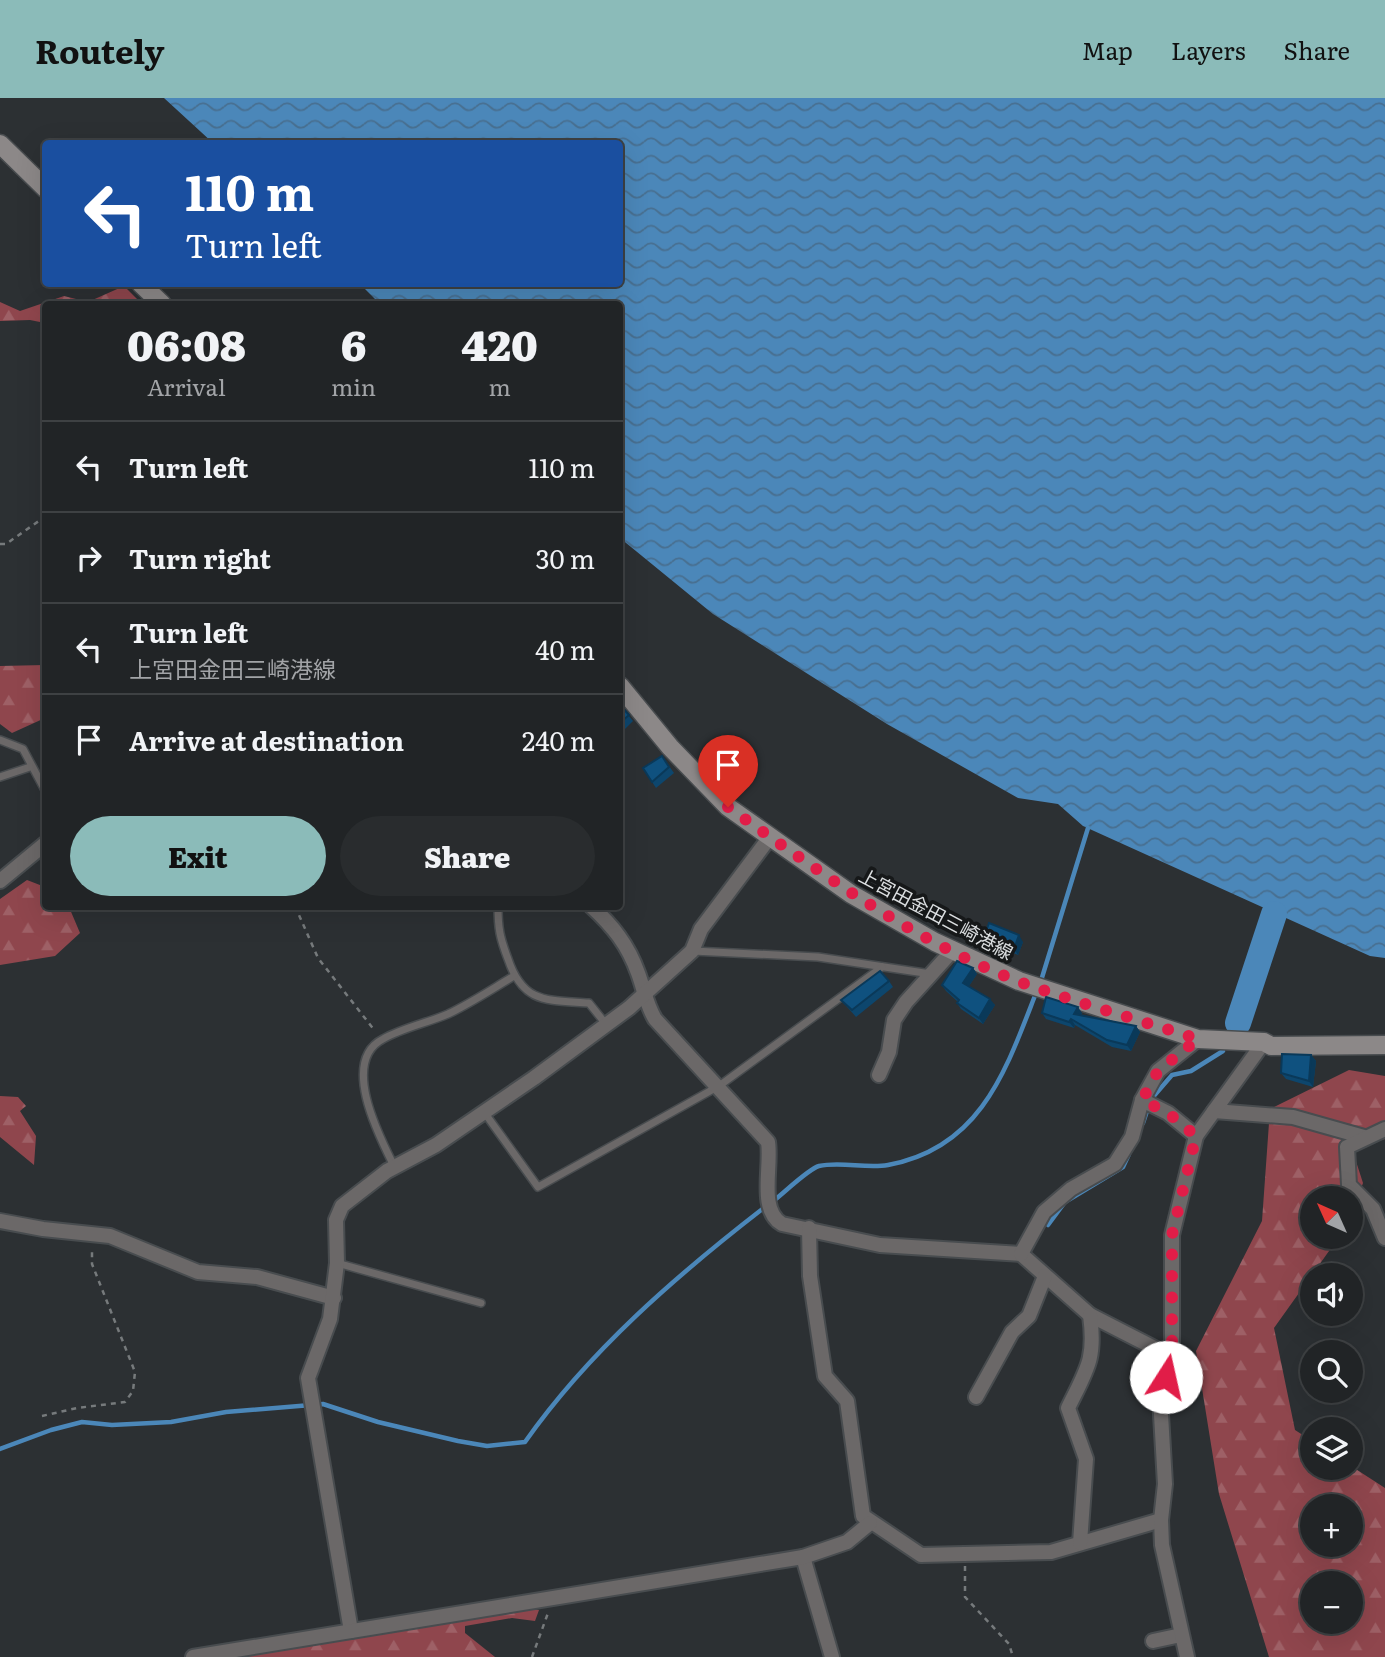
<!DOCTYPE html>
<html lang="en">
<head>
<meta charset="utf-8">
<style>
	body { margin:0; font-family:Literata,"Noto Sans JP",serif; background:#292c2e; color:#f1f3f6; height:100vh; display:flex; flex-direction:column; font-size:26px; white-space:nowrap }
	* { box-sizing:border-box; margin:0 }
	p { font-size:23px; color:#a2a4a7 }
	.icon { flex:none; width:38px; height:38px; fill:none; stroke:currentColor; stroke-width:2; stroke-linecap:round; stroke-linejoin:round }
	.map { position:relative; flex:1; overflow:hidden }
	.sheet { position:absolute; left:42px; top:203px; width:581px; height:609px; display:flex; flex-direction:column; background:#212426; border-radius:7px; box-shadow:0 7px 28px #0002,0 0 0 2px #3e4143 }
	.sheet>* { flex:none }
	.guide { position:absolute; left:42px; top:42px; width:581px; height:147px; border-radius:7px; box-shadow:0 7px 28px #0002,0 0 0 2px #3e4143; background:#1a4fa0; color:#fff; overflow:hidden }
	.needle { width:46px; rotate:315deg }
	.tools { position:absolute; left:1300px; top:1088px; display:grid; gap:14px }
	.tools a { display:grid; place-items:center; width:63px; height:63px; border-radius:50%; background:#212426; box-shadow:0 7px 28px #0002,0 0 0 2px #3e4143; font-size:35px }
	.pin { position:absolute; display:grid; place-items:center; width:60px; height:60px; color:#fff; margin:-72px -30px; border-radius:50% 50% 50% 0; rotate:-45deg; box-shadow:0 0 7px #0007 }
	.pin .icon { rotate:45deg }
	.me { position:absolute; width:77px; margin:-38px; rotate:10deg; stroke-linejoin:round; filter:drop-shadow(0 0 5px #0008) }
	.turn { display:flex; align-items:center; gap:24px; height:147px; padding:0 28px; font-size:32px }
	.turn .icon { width:91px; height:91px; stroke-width:2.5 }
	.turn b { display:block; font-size:49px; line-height:60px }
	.eta { display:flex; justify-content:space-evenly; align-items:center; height:119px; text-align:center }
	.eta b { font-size:42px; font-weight:800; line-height:49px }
	.button { display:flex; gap:14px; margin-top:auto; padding:14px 28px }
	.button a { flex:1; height:80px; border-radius:42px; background:#8bbbb9; color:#111; font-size:28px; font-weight:800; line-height:80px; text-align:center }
	.button a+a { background:#292c2e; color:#f1f3f6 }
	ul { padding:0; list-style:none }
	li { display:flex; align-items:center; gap:21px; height:91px; padding:0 28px; border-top:2px solid #3e4143 }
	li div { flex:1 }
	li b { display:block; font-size:26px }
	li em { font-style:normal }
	header { display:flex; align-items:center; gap:42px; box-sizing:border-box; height:98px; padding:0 35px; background:#8bbbb9; color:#111 }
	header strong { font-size:33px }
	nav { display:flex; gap:38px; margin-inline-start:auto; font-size:24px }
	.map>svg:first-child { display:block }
</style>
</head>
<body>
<header>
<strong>Routely</strong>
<nav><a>Map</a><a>Layers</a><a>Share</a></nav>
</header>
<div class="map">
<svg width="1385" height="1559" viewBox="0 0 1385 1559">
	<defs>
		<pattern id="forest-firs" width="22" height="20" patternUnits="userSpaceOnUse" patternTransform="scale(1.75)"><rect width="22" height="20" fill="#8f464d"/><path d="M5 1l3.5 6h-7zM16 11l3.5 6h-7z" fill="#9e6066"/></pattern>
		<pattern id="water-waves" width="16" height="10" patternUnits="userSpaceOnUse" patternTransform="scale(1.75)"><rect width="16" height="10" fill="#4b87b9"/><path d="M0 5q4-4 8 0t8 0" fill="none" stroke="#486f90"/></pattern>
	</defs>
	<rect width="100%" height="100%" fill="#2c3033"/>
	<g fill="url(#forest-firs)" fill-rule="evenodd">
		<polygon points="124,188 142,206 46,206 45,225 30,222 0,223 0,204 20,213 64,198 88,204"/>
		<polygon points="45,567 45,620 12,635 0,626 0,568"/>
		<polygon points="27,782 45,789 46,808 69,809 80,835 55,858 0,867 0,801"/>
		<path d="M 1349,972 L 1385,978 L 1385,1041 L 1352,1051 L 1363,1085 L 1351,1118 L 1351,1101 L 1312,1101 L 1312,1139 L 1339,1139 L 1274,1230 L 1295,1332 L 1312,1343 L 1312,1370 L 1351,1368 L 1385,1390 L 1385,1559 L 1269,1559 L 1219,1396 L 1196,1253 L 1262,1123 L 1270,1011 ZM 1312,1409 L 1351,1409 L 1351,1447 L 1312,1447 ZM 1312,1486 L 1351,1486 L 1351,1524 L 1312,1524 Z"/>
		<polygon points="0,998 18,999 26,1008 20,1013 36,1038 34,1067 0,1039"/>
		<polygon points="522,1509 539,1512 535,1523 512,1520 465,1528 465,1535 495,1559 231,1559 432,1527"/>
	</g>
	<polygon fill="url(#water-waves)" points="164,0 1385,0 1385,860 1370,858 1083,728 1058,706 1018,700 887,626 713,516 620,440 620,206 380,206 360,186 620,186 620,46 213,45"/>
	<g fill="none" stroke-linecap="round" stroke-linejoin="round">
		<g stroke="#4b87b9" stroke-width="4.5">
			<polyline points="1040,886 1088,730"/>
			<polyline points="1153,999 1172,977 1191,973 1223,953"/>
			<polyline points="1143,1025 1147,1013"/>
			<path d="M 772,1104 C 783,1096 808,1071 819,1068 C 841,1063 866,1071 888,1067 C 981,1050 1006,972 1036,895"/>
			<polyline points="1048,1127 1065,1104 1123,1069 1129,1056"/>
			<path d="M 0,1351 L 51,1332 L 82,1324 L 112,1327 L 171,1324 L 226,1314 L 323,1306 L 378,1324 L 458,1343 L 487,1348 L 525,1344 C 589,1253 677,1177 765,1109"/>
		</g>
		<polyline stroke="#4b87b9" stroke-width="26" points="1238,925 1274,816"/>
		<defs>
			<g id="service">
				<polyline points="0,642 23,651 46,694"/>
				<polyline points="0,679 30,669"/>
				<path d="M 498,808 C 498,831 500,840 508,861 C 523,906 547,902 589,905 L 605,925"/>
				<polyline points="693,853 818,859 931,876"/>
				<polyline points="484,1014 538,1089 719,988 882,869"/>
				<path d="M 394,1068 C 379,1038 340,963 383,941 C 402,930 427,925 448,916 C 471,905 492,891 514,878"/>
				<polyline points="337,1165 481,1205"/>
			</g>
			<g id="minor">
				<polyline points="0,783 46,745"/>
				<path d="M 591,808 C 613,828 628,847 638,875 C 644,891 646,906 655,921 L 768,1044 C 772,1069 758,1112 782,1126 L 880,1147 L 1021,1156 L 1090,1217 L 1172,1259"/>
				<polyline points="879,977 889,954 894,922 906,904 953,852"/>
				<polyline points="1142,1002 1168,1015 1196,1038"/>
				<polyline points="1214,1013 1293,1019 1364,1039"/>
				<polyline points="1385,1031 1347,1049 1349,1087 1373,1111 1385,1140"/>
				<polyline points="0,1123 43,1131 110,1138 198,1174 257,1179 334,1200"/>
				<polyline points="809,1130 810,1178 825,1278 847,1303 863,1418 921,1457 1051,1454 1161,1422"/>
				<polyline points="1021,1156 1044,1114 1071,1091 1115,1066 1132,1039 1142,1002 1158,973 1198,941"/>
				<polyline points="976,1299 1012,1234 1029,1218 1045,1178"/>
				<path d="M 1080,1445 L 1086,1361 L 1068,1310 C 1087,1271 1096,1261 1090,1217"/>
				<polyline points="803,1459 832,1559"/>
				<polyline points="351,1533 308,1280 330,1221 337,1165 336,1122 342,1108 387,1073 436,1047 534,980 629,910 692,853 701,831 770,739"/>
				<polyline points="1153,1543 1181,1537"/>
				<polyline points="193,1559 803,1459 847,1444 870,1425"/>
				<polyline points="1187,1559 1162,1447 1161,1422 1165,1386 1160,1299 1172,1259 1172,1137 1196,1038 1264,944"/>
			</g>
			<g id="secondary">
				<polyline points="0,46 46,91"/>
				<polyline points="141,186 162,206"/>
				<polyline points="620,588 670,649 728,709 851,796 935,844 1019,883 1198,941 1264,944 1271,948 1385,947"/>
			</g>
		</defs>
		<use href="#service" stroke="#484c4f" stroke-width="10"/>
		<use href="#minor" stroke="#484c4f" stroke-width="18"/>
		<use href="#secondary" stroke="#484c4f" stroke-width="21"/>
		<g stroke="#767a7c" stroke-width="2.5" stroke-dasharray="5 5" stroke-linecap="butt">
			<polyline points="0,446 6,446 46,418"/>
			<polyline points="295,808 318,860 375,933"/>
			<polyline points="42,1318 77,1310 125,1304 133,1293 135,1274 92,1166 92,1150"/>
			<polyline points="965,1468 965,1499 1009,1546 1013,1559"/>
			<polyline points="532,1559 548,1515"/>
		</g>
		<use href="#service" stroke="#6b6868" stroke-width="7"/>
		<use href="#minor" stroke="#6b6868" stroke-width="14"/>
		<use href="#secondary" stroke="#8c8888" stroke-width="18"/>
	</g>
	<g fill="#0d466d">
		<polygon points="620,607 633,623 620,636"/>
		<polygon points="662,658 674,675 656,690 643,670"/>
		<polygon points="984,839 1023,844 1018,857 989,845"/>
		<polygon points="973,870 977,876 969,888 995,907 983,926 961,911 957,905 958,904 946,893 942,887"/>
		<polygon points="889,883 893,889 856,919 841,902"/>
		<polygon points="1042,915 1082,915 1081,917 1136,928 1140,934 1131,953 1112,949 1075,927 1074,930 1046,921"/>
		<polygon points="1311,957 1316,963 1313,989 1286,981 1281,975"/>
	</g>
	<g fill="#0a3959">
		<polygon points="1019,837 1023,844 1018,857 1014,851"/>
		<polygon points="973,870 977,876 967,891 963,885"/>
		<polygon points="990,901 995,907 983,926 979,920"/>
		<polygon points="1078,909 1082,915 1078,922 1074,916"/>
		<polygon points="1071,921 1075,927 1074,930 1069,924"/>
		<polygon points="1136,928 1140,934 1131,953 1127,947"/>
		<polygon points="1311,957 1316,963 1313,989 1309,983"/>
	</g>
	<g fill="#0f517f" stroke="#0a3959" stroke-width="2">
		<polygon points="620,607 629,617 620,625"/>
		<polygon points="662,658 669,669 652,684 643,670"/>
		<polygon points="989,825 1019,837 1014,851 984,839"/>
		<polygon points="957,863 973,870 963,885 990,901 979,920 957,905 959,902 942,887"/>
		<polygon points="880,873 889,883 852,912 841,902"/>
		<polygon points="1046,899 1078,909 1074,916 1136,928 1127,947 1107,942 1071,921 1069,924 1042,915"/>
		<polygon points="1282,956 1311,957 1309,983 1281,975"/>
	</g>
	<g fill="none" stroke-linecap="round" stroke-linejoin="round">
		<path stroke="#e11d48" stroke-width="12" stroke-dasharray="0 21.6" d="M 728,709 C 820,774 913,843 1020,884 C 1078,905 1139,922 1198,941 L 1158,973 L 1142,1002 L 1168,1015 L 1196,1038 L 1172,1137 L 1172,1259 L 1166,1279"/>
	</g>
	<g text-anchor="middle" stroke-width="7" stroke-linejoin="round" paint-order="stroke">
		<g font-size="19" fill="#dbdee0" stroke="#161819">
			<text transform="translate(936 816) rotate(28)" y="7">上宮田金田三崎港線</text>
		</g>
	</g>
</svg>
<div class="tools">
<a><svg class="needle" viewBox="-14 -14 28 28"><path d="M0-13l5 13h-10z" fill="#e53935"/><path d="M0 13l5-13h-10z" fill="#a2a4a7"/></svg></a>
<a><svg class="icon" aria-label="sound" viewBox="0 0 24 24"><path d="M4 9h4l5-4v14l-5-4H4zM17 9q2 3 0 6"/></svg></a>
<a><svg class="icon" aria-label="search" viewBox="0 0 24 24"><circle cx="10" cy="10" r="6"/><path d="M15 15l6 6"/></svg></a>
<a><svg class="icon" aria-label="layers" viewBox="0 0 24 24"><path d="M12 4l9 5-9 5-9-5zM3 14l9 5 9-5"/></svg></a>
<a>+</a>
<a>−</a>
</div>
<div class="pin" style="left:728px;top:709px;background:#d93025"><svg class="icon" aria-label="arrive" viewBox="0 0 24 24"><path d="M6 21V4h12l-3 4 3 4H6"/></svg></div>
<svg class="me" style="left:1166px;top:1279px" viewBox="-20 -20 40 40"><circle r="19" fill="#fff"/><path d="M0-13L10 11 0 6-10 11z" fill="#e11d48"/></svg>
<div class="guide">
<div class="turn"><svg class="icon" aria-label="left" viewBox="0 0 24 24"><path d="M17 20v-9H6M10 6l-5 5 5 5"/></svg><div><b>110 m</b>Turn left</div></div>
</div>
<section class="sheet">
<div class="eta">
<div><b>06:08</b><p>Arrival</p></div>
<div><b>6</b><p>min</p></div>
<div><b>420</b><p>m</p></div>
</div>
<ul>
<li><svg class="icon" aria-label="left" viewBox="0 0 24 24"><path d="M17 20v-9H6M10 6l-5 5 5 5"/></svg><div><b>Turn left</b></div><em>110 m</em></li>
<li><svg class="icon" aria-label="right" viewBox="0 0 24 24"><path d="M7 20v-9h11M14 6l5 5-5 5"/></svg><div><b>Turn right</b></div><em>30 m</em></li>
<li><svg class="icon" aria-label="left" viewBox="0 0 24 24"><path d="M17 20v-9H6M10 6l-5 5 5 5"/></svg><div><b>Turn left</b><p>上宮田金田三崎港線</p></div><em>40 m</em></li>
<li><svg class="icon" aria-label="arrive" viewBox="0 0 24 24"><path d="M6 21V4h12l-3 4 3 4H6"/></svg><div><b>Arrive at destination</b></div><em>240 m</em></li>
</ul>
<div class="button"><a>Exit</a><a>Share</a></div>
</section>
</div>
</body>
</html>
